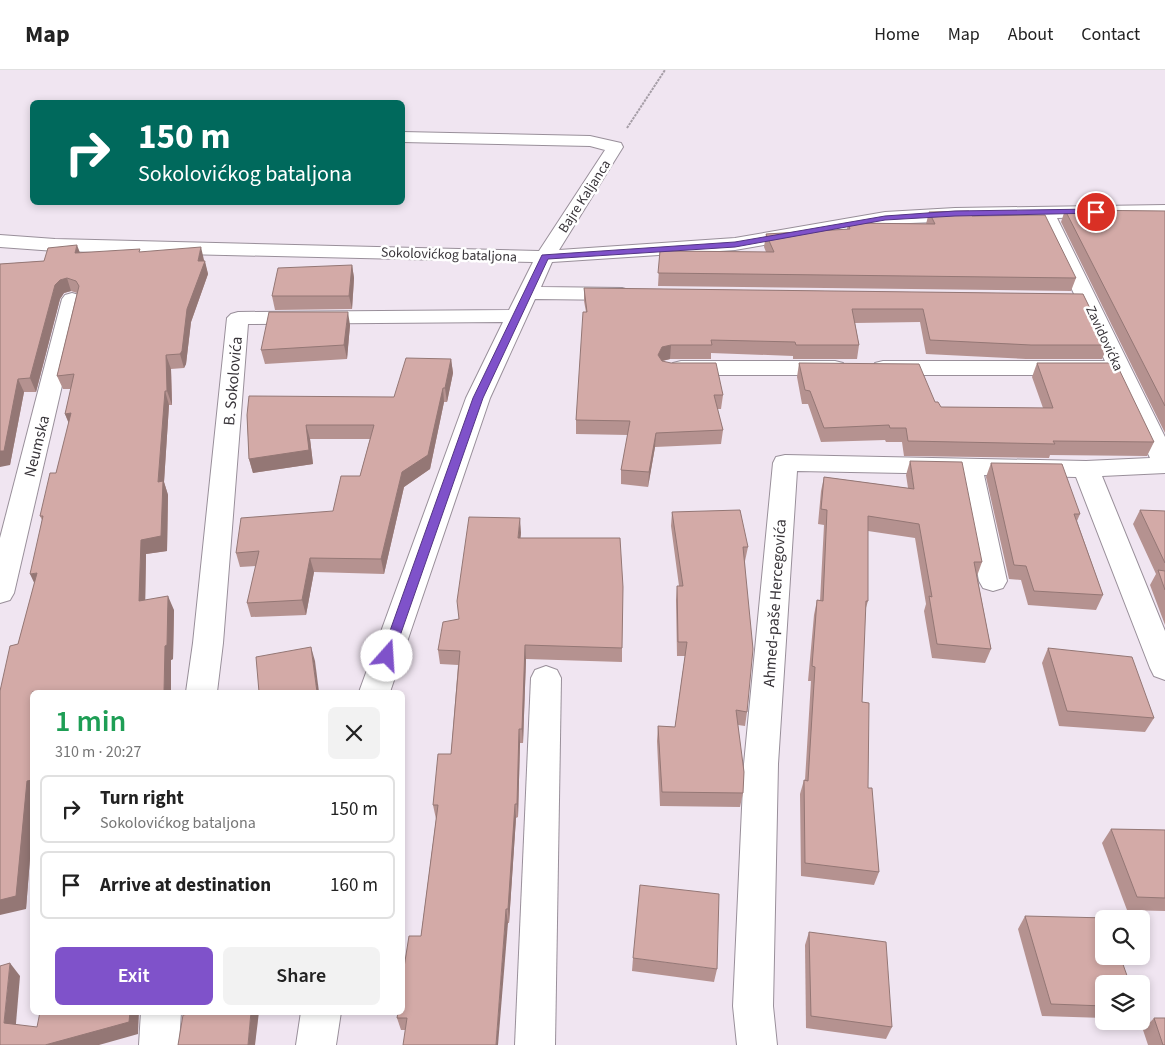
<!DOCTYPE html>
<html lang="en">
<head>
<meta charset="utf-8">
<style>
	body { margin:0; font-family:"Source Sans 3",sans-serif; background:#f2f2f2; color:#222; height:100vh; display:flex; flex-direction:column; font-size:19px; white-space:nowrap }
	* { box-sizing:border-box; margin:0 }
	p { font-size:16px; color:#767676 }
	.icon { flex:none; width:28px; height:28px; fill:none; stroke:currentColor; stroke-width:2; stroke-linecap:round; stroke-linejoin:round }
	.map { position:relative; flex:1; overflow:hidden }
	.sheet { position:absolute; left:30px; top:620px; width:375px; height:325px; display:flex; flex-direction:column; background:#fff; border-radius:8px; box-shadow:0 2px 8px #0003 }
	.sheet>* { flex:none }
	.guide { position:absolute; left:30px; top:30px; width:375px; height:105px; border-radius:8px; box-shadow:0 2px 8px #0003; background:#00695c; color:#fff; overflow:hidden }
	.controls { position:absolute; left:1095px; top:840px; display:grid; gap:10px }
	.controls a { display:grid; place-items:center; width:55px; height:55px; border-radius:8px; background:#fff; box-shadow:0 2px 8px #0003; font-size:25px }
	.pin { position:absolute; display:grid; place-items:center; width:42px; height:42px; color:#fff; margin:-21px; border:2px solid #fff; border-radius:50%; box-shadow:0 1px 5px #0007 }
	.me { position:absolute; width:55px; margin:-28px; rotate:19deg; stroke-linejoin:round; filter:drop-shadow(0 0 4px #0008) }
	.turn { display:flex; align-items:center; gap:18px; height:105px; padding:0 25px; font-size:22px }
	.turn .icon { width:65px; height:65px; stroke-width:2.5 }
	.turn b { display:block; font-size:35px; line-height:42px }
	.round { display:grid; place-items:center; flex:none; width:52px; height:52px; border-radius:8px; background:#f2f2f2 }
	.headline { display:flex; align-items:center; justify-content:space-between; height:85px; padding:0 25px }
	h1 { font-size:30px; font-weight:600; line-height:38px; color:#1e9e55 }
	.action { display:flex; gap:10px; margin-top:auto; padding:10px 25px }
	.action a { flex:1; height:58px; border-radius:8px; background:#7f52ca; color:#fff; font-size:20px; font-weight:600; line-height:58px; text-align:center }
	.action a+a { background:#f2f2f2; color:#222 }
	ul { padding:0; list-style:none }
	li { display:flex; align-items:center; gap:15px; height:68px; margin:0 10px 8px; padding:0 15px; border:2px solid #e0e0e0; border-radius:8px }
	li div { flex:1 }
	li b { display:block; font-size:19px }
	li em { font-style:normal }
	header { display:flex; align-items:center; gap:30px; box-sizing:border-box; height:70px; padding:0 25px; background:#fff; border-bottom:1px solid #e0e0e0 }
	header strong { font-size:24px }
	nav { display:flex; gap:28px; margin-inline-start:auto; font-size:18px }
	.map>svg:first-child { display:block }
</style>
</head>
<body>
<header>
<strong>Map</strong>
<nav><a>Home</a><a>Map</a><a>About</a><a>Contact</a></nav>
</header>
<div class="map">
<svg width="1165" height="975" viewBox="0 0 1165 975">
	<rect width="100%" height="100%" fill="#f0e5f1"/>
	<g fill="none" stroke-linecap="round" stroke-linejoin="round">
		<defs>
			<g id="street">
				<polygon points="402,62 590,66 621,73 623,77 559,180 735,168 885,142 955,138 1165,135 1165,145 1057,148 1165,367 1165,403 1102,406 1165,561 1165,610 1154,606 1150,598 1076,407 984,405 1007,511 1003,518 993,521 983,518 979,511 959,404 797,401 778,694 773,936 777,975 737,975 733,936 744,694 773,393 776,387 785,385 1086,391 1150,388 1112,305 883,305 875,303 872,298 875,293 883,291 1105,291 1039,148 885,154 735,180 552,192 541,217 622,218 629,220 632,224 629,228 622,230 535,229 490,328 390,622 359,622 466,328 503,252 248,254 223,573 217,622 186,622 193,573 227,248 231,244 238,242 509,240 533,192 55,181 0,177 0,165 55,169 539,181 605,80 590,76 402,72"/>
				<polygon points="72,223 79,225 82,229 14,523 10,530 0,533 0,468 62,229 65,225"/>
				<polygon points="681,291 835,291 843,293 846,298 843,303 835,305 681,305 673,303 670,298 673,293"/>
				<polygon points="546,596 557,600 561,608 555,975 515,975 531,608 535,600"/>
				<polygon points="141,942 181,942 179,975 139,975"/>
				<polygon points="301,942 341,942 336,975 296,975"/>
			</g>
		</defs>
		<use href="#street" stroke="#998f9a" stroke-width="2"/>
		<polyline stroke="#a69ea7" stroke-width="2" stroke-dasharray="2.5 1" stroke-linecap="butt" points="627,58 665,0"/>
		<use href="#street" fill="#fff" fill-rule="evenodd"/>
	</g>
	<g fill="#b59290">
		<polygon points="1065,140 1165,141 1165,363 1061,152"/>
		<polygon points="929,142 972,146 1076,208 1071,221 658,216 660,181 766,182 764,177 766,164 847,159 848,153 926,154"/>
		<polygon points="141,182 204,190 208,204 191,252 186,294 184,298 171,299 172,335 169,335 164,412 168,425 167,481 146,484 145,530 174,540 173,589 171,590 171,622 32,622 32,763 26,839 18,574 35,513 42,450 40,446 56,403 69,354 65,344 71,319 63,319 57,306 77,223 71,221 64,223 60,229 36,322 24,322 10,395 0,194 44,191 80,183"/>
		<polygon points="352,195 354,208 352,239 275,240 272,226"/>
		<polygon points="584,218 1083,224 1108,275 1102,289 1026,289 926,284 920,252 855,253 859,275 857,289 793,289 793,286 711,283 711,289 670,289 662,291 723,325 721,339 717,339 723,360 721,374 655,377 648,417 621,414 621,400 628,365 576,364 576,350 586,242 584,231"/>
		<polygon points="350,255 347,289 265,294 261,280"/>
		<polygon points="451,289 453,303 447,332 444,332 430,399 404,417 384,504 314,502 306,545 251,547 247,533 256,496 240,497 236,483 333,441 360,406 370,369 310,369 313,394 253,403 249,389 247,345 394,327"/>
		<polygon points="799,293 935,332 941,337 1043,338 1032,307 1037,293 1154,372 1147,386 1050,385 1049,388 904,386 902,372 886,372 885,370 821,372 808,334 802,334 797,307"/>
		<polygon points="910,391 982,492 977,506 991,579 985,593 932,588 924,541 926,534 915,468 868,461 868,531 865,541 862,632 868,718 879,802 874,815 801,806 800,724 804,710 805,710 811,611 808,611 814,545 817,530 820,531 824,455 818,454 821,421 824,407 908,418 906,405"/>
		<polygon points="991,393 1080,444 1077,451 1103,525 1096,540 1028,535 1021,510 1009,509 986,407"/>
		<polygon points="1140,440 1165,441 1165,555 1150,515 1156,504 1133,454"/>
		<polygon points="672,442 748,477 745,491 747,642 745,656 738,655 743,723 740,737 660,736 657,671 658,656 675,657 685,586 677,586 676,530 677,516 679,516 671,456"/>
		<polygon points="521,463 520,468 622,578 622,592 526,589 523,673 520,673 518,747 516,748 509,853 508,853 405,960 401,960 397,948 421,866 436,749 433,735 451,684 458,595 440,594 438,580"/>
		<polygon points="1048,578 1154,648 1145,662 1059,656 1042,593"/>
		<polygon points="1111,759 1165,760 1165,841 1127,840 1102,773"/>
		<polygon points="1025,846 1104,914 1104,948 1042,946 1018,859"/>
		<polygon points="809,862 892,957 886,969 806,958 805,875"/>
		<polygon points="633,888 717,899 714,912 632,901"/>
		<polygon points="1154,948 1165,975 1148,975 1143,960"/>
	</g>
	<g fill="#947775">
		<polygon points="77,175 82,188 75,183"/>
		<polygon points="201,177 204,190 204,193 205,191 208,204 191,252 186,294 184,298 180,284 187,239"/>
		<polygon points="352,195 354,208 352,239 349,226"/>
		<polygon points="67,208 71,221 64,223 60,229 36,322 30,308 55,215 60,210"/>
		<polygon points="348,242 350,255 347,289 344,275"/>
		<polygon points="671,275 670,289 662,291 658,285 662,277"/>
		<polygon points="166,285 171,299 172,335 167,321"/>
		<polygon points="451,289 453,303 447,332 445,318"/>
		<polygon points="18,309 24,322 10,395 0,397 0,381"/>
		<polygon points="443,318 444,332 430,399 404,417 384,504 381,489 402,402"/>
		<polygon points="165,321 169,335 164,412 168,425 167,481 146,484 145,545 139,531 141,470 158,412"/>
		<polygon points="71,343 71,358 65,344"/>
		<polygon points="306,355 310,369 313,394 253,403 249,389"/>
		<polygon points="656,363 655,377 648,417 649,402"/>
		<polygon points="520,448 521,463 519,483 518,468"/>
		<polygon points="310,488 314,502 306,545 302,530"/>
		<polygon points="37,503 37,519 30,504"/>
		<polygon points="168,526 174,540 173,589 171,590 171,622 164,622 165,576"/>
		<polygon points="525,575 526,589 523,673 522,659"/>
		<polygon points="311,577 315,591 319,622 317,622"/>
		<polygon points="519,659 520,673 518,747 517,734"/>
		<polygon points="32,710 32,763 26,839 0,845 0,830 27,711"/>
		<polygon points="515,734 516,748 509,853 508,839"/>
		<polygon points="506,839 508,853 498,975 496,975"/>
		<polygon points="10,893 20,906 15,965 4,953"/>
		<polygon points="130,942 139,942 138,964 99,975 45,975"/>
		<polygon points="251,942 259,942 255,975 248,975"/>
	</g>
	<g fill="#d3aaa7" stroke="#947775">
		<polygon points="1065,140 1165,141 1165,336"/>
		<polygon points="969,141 972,146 1045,145 1076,208 658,203 660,181 774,182 766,164 850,159 848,153 935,154 929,142"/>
		<polygon points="77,175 75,183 140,179 139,182 201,177 198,191 205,191 187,239 182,281 180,284 166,285 167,321 165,321 158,412 163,411 161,466 141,470 139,531 168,526 167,575 165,576 164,622 32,622 32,710 27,711 16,826 0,830 0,621 10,576 18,574 37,503 30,504 43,446 40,446 50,403 56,403 71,343 65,344 74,304 57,306 79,216 76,211 67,208 60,210 55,215 30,308 18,309 4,381 0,381 0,194 44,191 48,178"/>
		<polygon points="352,195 349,226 272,226 278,198"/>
		<polygon points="584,218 1083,224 1108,275 1031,275 930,270 923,239 852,239 859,275 796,275 795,272 711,270 712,275 671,275 662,277 658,285 662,291 671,293 716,293 723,325 714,325 723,360 656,363 649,402 621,400 630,351 576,350 583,242 587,242"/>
		<polygon points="269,242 348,242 344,275 261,280"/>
		<polygon points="406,288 451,289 445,318 443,318 428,385 402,402 381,489 310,488 302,530 247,533 259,481 236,483 241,448 333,441 341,406 360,406 374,355 306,355 309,380 249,389 247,345 249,326 394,327"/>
		<polygon points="799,293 919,294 935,332 938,332 941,337 1053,338 1037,293 1116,293 1154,372 1053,371 1055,374 908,371 906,358 890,358 889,355 824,358 810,321 805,320"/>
		<polygon points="910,391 962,392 982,492 974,492 991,579 937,574 929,526 932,527 919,454 868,446 868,531 866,531 862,632 869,633 868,718 872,718 879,802 805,793 804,710 808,711 815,597 812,596 817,530 823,531 827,440 821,439 824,407 914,419"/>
		<polygon points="991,393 1062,394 1080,444 1074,444 1103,525 1034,521 1026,496 1014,495"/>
		<polygon points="740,440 748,477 743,477 753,579 747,642 736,640 744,702 743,723 662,722 658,656 675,657 687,572 678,572 677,516 683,516 672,442"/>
		<polygon points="1140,440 1165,441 1165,493"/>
		<polygon points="469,447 520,448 518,468 620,468 623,517 622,578 525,575 522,659 519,659 517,734 515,734 508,839 506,839 496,975 403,975 407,948 397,948 398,942 402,942 402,910 409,866 421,866 438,735 433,735 438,684 451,684 460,581 438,580 443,552 459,549 457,531"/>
		<polygon points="1158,500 1165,501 1165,520"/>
		<polygon points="311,577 317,622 259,622 256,587"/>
		<polygon points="1048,578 1132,587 1154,648 1067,641"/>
		<polygon points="1111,759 1165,760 1165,828 1137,827"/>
		<polygon points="640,815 719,824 717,899 633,888"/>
		<polygon points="1025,846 1107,848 1104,849 1104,886 1120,886 1130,914 1104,914 1104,936 1051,934"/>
		<polygon points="809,862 886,872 892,957 811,946"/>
		<polygon points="10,893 4,953 37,957 40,942 130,942 129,952 45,975 0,975 0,896"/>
		<polygon points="189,942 251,942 248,975 178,975 183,945 189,944"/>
		<polygon points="1154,948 1165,948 1165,975 1163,975"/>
	</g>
	<polygon fill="#7f52ca" stroke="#533583" points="1096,139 1099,140 1099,143 955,146 885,150 735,177 548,189 483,328 393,586 391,589 383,589 381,586 473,328 542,185 735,172 885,146 955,141"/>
	<g text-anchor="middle" stroke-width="5" stroke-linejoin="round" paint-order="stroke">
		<g font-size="14" fill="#39353a" stroke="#fff">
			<text transform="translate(584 126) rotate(-57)" y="5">Bajre Kaljanca</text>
			<text transform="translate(449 184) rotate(2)" y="5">Sokolovićkog bataljona</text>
			<text transform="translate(1105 268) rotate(65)" y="5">Zavidovićka</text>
		</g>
		<g font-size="16" fill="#39353a" stroke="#fff">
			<text transform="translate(232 311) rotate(-85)" y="6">B. Sokolovića</text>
			<text transform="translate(36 376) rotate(-76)" y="6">Neumska</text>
			<text transform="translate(774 533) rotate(-86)" y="6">Ahmed-paše Hercegovića</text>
		</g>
	</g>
</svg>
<div class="controls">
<a><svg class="icon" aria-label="search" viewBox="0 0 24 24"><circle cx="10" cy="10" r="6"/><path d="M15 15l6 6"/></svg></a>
<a><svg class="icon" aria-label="layers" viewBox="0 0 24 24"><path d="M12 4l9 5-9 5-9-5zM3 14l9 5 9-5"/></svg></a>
</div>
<div class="pin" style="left:1096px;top:142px;background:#d93025"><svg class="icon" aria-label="arrive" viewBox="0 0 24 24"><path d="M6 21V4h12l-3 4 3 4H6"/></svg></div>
<svg class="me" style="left:387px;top:586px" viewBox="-20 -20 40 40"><circle r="19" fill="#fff"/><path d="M0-13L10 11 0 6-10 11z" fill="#7f52ca"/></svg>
<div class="guide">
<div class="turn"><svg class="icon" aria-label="right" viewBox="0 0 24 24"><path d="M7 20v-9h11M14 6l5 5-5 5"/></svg><div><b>150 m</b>Sokolovićkog bataljona</div></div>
</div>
<section class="sheet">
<div class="headline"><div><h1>1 min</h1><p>310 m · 20:27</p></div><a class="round"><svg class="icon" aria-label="close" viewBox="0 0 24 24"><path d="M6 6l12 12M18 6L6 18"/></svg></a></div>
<ul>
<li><svg class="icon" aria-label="right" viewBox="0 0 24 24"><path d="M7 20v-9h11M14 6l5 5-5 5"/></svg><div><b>Turn right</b><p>Sokolovićkog bataljona</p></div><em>150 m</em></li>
<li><svg class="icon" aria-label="arrive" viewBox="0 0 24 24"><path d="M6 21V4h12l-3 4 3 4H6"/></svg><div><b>Arrive at destination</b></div><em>160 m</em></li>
</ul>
<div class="action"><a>Exit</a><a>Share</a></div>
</section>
</div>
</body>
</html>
